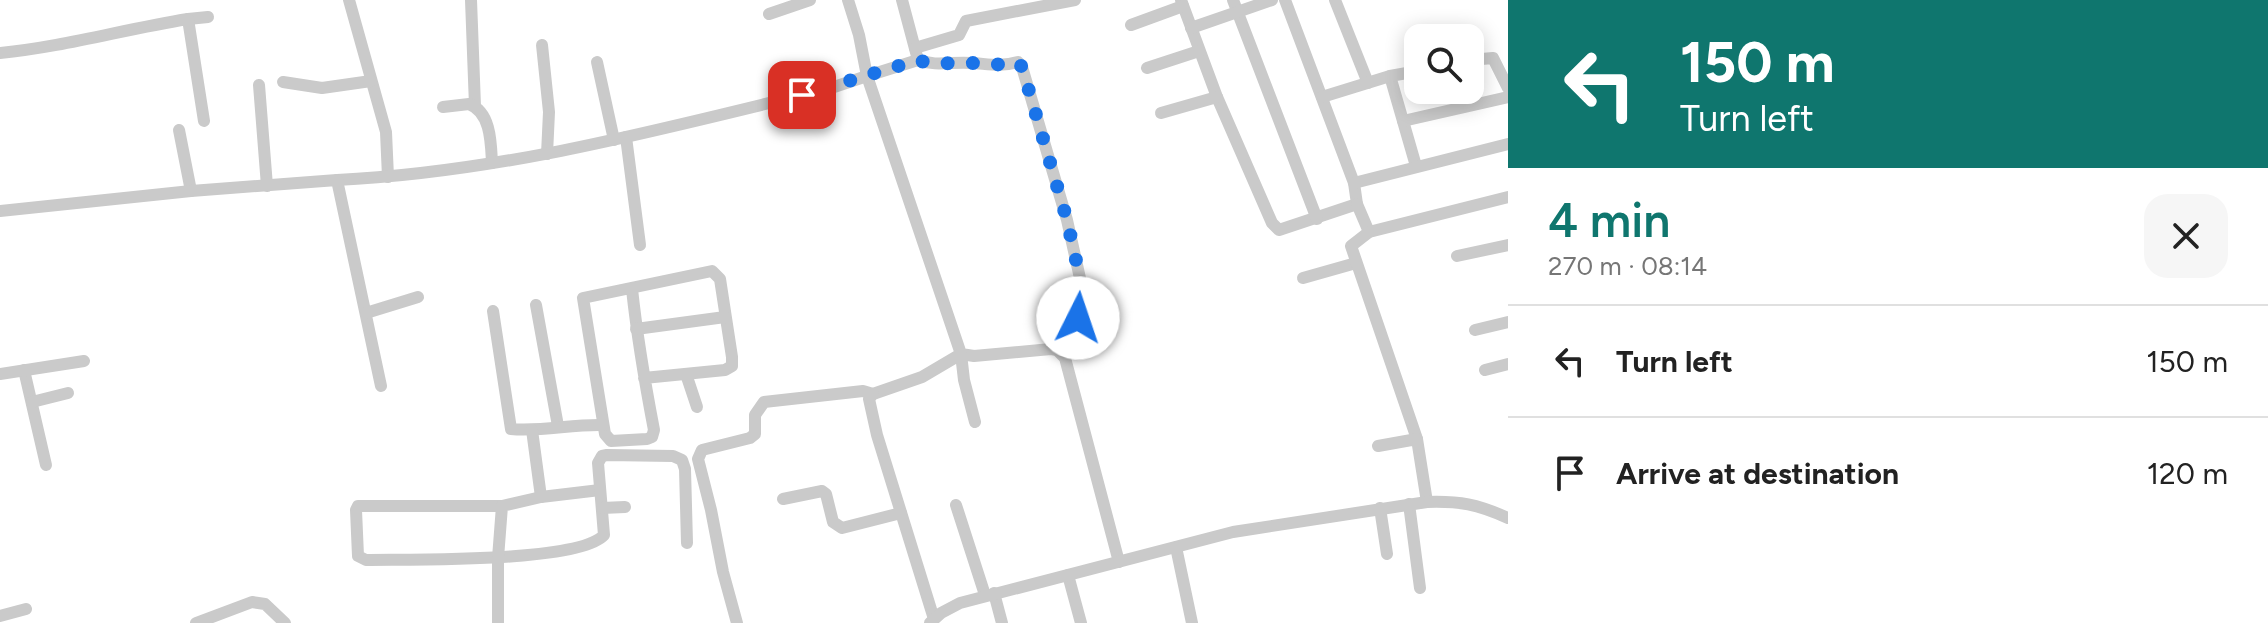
<!DOCTYPE html>
<html lang="en">
<head>
<meta charset="utf-8">
<style>
	body { margin:0; font-family:Figtree,sans-serif; background:#f6f6f6; color:#222; height:100vh; display:flex; flex-direction:column; font-size:30px; white-space:nowrap }
	* { box-sizing:border-box; margin:0 }
	p { font-size:26px; color:#767676 }
	.icon { flex:none; width:44px; height:44px; fill:none; stroke:currentColor; stroke-width:2; stroke-linecap:round; stroke-linejoin:round }
	.map { position:relative; flex:1; overflow:hidden }
	.panel { display:flex; flex-direction:column; background:#fff; width:760px }
	.panel>* { flex:none }
	.banner { background:#0f766e; color:#fff; overflow:hidden }
	.buttons { position:absolute; left:1404px; top:24px; display:grid; gap:16px }
	.buttons a { display:grid; place-items:center; width:80px; height:80px; border-radius:16px; background:#fff; box-shadow:0 4px 20px #0003; font-size:40px }
	.pin { position:absolute; display:grid; place-items:center; width:68px; height:68px; color:#fff; margin:-34px; border-radius:16px; box-shadow:0 4px 12px #0006 }
	.me { position:absolute; width:88px; margin:-44px; rotate:4deg; stroke-linejoin:round; filter:drop-shadow(0 0 6px #0008) }
	.turn { display:flex; align-items:center; gap:28px; height:168px; padding:0 40px; font-size:36px }
	.turn .icon { width:104px; height:104px; stroke-width:2.5 }
	.turn b { display:block; font-size:56px; line-height:68px }
	.round { display:grid; place-items:center; flex:none; width:84px; height:84px; border-radius:24px; background:#f6f6f6 }
	.overview { display:flex; align-items:center; justify-content:space-between; height:136px; padding:0 40px }
	h1 { font-size:48px; font-weight:600; line-height:60px; color:#0f766e }
	ul { padding:0; list-style:none }
	li { display:flex; align-items:center; gap:24px; height:112px; padding:0 40px; border-top:2px solid #e0e0e0 }
	li div { flex:1 }
	li b { display:block; font-size:30px }
	li em { font-style:normal }
	main { display:flex; flex:1; min-height:0 }
	.map>svg:first-child { display:block }
</style>
</head>
<body>
<main>
<div class="map">
<svg width="1508" height="623" viewBox="0 0 1508 623">
	<rect width="100%" height="100%" fill="#fff"/>
	<g fill="none" stroke-linecap="round" stroke-linejoin="round">
		<g stroke="#cacaca" stroke-width="12">
			<polyline points="349,0 386,132 388,177"/>
			<polyline points="471,0 475,106"/>
			<polyline points="902,0 918,60 867,76 961,354 974,356 1051,349 1057,350 1065,358 1119,562"/>
			<polyline points="1181,0 1217,97 1272,223 1279,230 1357,204 1354,183 1285,0"/>
			<polyline points="1233,0 1317,219"/>
			<polyline points="1335,0 1368,83"/>
			<polyline points="769,14 810,0"/>
			<polyline points="188,19 208,17"/>
			<polyline points="1131,25 1183,6"/>
			<polyline points="1191,28 1272,0"/>
			<polyline points="542,45 549,112 547,154"/>
			<polyline points="915,48 959,35 966,21 1075,0"/>
			<path d="M 0,53 C 63,47 125,29 188,19 L 204,121"/>
			<path d="M 918,60 C 937,67 953,61 972,63 C 989,64 1001,67 1018,62 L 1022,67 L 1067,220 L 1084,296 L 1078,318 L 1057,350"/>
			<polyline points="1470,60 1493,58 1508,88"/>
			<polyline points="597,62 614,140"/>
			<polyline points="1147,68 1199,51"/>
			<polyline points="1390,76 1416,166"/>
			<polyline points="283,82 322,88 371,81"/>
			<polyline points="259,85 267,186"/>
			<polyline points="1322,97 1390,76 1418,71"/>
			<path d="M 443,107 L 469,104 C 491,112 491,143 492,163"/>
			<polyline points="1161,113 1217,97"/>
			<polyline points="1403,121 1508,97"/>
			<polyline points="179,130 191,191"/>
			<polyline points="626,137 640,245"/>
			<path d="M 337,180 C 506,172 668,127 831,88 L 867,76 L 859,35 L 848,0"/>
			<polyline points="1354,183 1508,144"/>
			<polyline points="1357,204 1369,232"/>
			<polyline points="0,211 191,191 337,180 381,386"/>
			<polyline points="1457,256 1508,245"/>
			<polyline points="1303,278 1356,263"/>
			<path d="M 632,289 C 637,336 645,383 654,430 L 652,437 L 647,439 L 611,441 L 605,434 L 583,298 L 712,271 L 720,279 L 732,357 L 732,366 L 725,370 L 644,378"/>
			<polyline points="536,305 558,426"/>
			<path d="M 493,311 L 511,429 C 541,432 572,424 603,425"/>
			<polyline points="366,313 418,297"/>
			<polyline points="636,329 725,317"/>
			<polyline points="1475,330 1508,322"/>
			<polyline points="24,370 46,465"/>
			<polyline points="1485,370 1508,364"/>
			<polyline points="0,374 84,361"/>
			<polyline points="686,374 697,407"/>
			<polyline points="32,402 68,393"/>
			<polyline points="1417,439 1351,246 1369,232 1508,197"/>
			<polyline points="1378,446 1417,439 1427,502"/>
			<polyline points="541,497 600,490"/>
			<polyline points="783,499 822,491 826,494 833,522 842,528 901,513"/>
			<polyline points="1409,504 1420,588"/>
			<polyline points="956,505 985,595"/>
			<path d="M 502,506 L 358,506 L 356,510 L 358,556 L 366,560 C 407,559 579,563 604,535 L 598,463 L 602,456 L 607,455 L 673,456 L 682,460 L 685,469 L 687,543"/>
			<polyline points="602,508 625,507"/>
			<polyline points="1380,508 1387,554"/>
			<polyline points="1176,547 1192,623"/>
			<polyline points="1068,575 1081,623"/>
			<polyline points="994,593 1002,623"/>
			<polyline points="0,616 26,609"/>
			<polyline points="934,619 877,435 869,399 873,394 922,377 961,354 964,380 975,422"/>
			<polyline points="196,623 252,602 265,604 285,623"/>
			<polyline points="498,623 498,558 502,506 541,497 532,430"/>
			<polyline points="737,623 723,572 711,510 698,459 702,450 750,438 755,434 755,415 764,402 863,391 873,394"/>
			<path d="M 930,623 L 941,613 L 960,603 L 1233,532 L 1427,502 C 1460,501 1477,504 1508,518"/>
		</g>
	</g>
	<g fill="none" stroke-linecap="round" stroke-linejoin="round">
		<path stroke="#1a73e8" stroke-width="14" stroke-dasharray="0 25.2" d="M 802,95 L 918,60 C 937,67 953,61 971,63 C 988,64 1001,66 1018,62 L 1022,67 L 1067,220 L 1084,296 L 1078,318"/>
	</g>
</svg>
<div class="buttons">
<a><svg class="icon" aria-label="search" viewBox="0 0 24 24"><circle cx="10" cy="10" r="6"/><path d="M15 15l6 6"/></svg></a>
</div>
<div class="pin" style="left:802px;top:95px;background:#d93025"><svg class="icon" aria-label="arrive" viewBox="0 0 24 24"><path d="M6 21V4h12l-3 4 3 4H6"/></svg></div>
<svg class="me" style="left:1078px;top:318px" viewBox="-20 -20 40 40"><circle r="19" fill="#fff"/><path d="M0-13L10 11 0 6-10 11z" fill="#1a73e8"/></svg>
</div>
<section class="panel">
<div class="banner">
<div class="turn"><svg class="icon" aria-label="left" viewBox="0 0 24 24"><path d="M17 20v-9H6M10 6l-5 5 5 5"/></svg><div><b>150 m</b>Turn left</div></div>
</div>
<div class="overview"><div><h1>4 min</h1><p>270 m · 08:14</p></div><a class="round"><svg class="icon" aria-label="close" viewBox="0 0 24 24"><path d="M6 6l12 12M18 6L6 18"/></svg></a></div>
<ul>
<li><svg class="icon" aria-label="left" viewBox="0 0 24 24"><path d="M17 20v-9H6M10 6l-5 5 5 5"/></svg><div><b>Turn left</b></div><em>150 m</em></li>
<li><svg class="icon" aria-label="arrive" viewBox="0 0 24 24"><path d="M6 21V4h12l-3 4 3 4H6"/></svg><div><b>Arrive at destination</b></div><em>120 m</em></li>
</ul>
</section>
</main>
</body>
</html>
